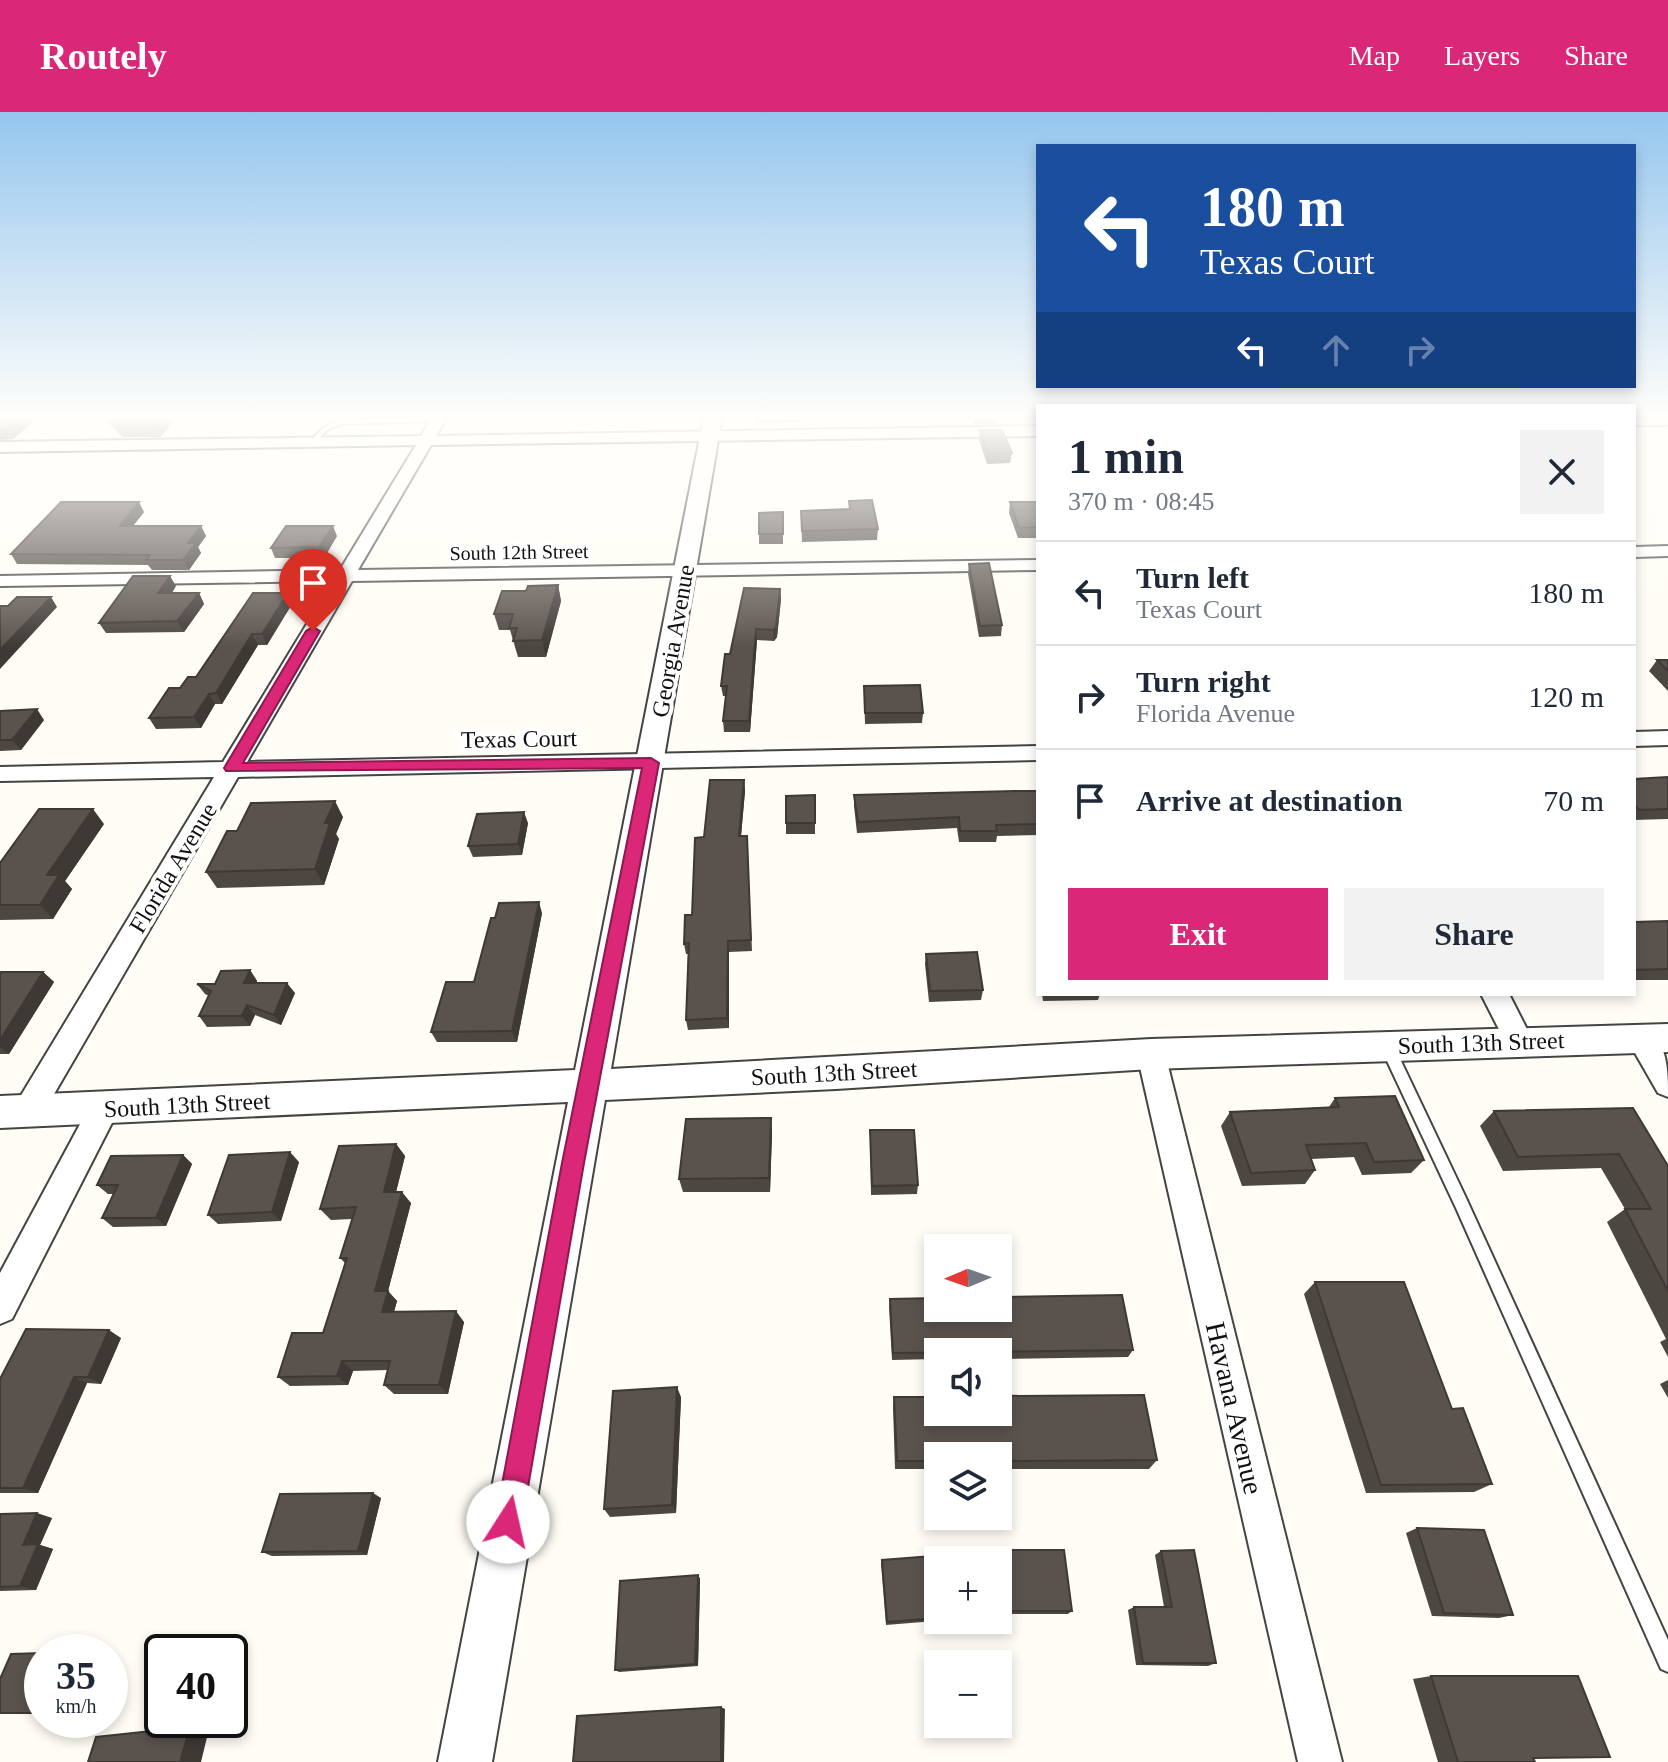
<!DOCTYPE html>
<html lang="en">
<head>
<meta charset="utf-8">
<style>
	body { margin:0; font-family:"Times New Roman",serif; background:#f2f2f3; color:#1f2937; height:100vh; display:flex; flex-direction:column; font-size:30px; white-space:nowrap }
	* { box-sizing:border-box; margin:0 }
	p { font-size:26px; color:#747a83 }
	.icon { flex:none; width:44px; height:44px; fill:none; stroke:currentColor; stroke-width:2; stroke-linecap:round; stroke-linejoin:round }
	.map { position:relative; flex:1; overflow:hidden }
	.details { position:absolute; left:1036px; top:292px; width:600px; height:592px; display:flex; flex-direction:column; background:#fff; border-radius:0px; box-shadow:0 4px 12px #0003 }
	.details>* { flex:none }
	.banner { position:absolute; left:1036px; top:32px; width:600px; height:244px; border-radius:0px; box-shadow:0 4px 12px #0003; background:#1a4fa0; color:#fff; overflow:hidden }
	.needle { width:52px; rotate:268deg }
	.tools { position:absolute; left:924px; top:1122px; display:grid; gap:16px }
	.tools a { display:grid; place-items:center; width:88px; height:88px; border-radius:0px; background:#fff; box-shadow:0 4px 12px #0003; font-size:40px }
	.speed { position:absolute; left:24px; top:1522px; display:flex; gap:16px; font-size:40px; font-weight:700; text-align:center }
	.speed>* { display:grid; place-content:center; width:104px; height:104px; border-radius:50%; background:#fff; box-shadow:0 4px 12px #0003; line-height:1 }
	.speed small { font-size:20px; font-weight:400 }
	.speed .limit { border:4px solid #111; border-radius:12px; background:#fff; color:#111 }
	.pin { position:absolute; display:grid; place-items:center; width:68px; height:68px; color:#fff; margin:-82px -34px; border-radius:50% 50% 50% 0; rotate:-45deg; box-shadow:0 0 8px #0007 }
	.pin .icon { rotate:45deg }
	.me { position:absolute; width:88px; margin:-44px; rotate:10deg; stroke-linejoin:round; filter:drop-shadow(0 0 6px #0008) }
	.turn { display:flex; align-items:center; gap:28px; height:168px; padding:0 32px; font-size:36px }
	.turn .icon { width:104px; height:104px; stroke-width:2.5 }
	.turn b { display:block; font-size:56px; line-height:68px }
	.lanes { display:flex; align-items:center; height:76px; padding:0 32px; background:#0003; justify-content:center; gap:40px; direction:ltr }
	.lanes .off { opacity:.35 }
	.round { display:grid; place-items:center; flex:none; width:84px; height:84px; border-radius:0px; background:#f2f2f3 }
	.headline { display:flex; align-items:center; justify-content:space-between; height:136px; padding:0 32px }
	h1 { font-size:48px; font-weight:700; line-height:60px }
	.action { display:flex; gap:16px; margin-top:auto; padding:16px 32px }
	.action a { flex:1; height:92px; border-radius:0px; background:#db2777; color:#fff; font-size:32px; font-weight:700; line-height:92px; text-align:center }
	.action a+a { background:#f2f2f3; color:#1f2937 }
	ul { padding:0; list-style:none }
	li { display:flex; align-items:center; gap:24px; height:104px; padding:0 32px; border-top:2px solid #e0e1e3 }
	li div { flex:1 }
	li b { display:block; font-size:30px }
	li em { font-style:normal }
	header { display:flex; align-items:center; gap:48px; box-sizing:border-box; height:112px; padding:0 40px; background:#db2777; color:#fff }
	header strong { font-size:38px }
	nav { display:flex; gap:44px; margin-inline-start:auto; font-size:28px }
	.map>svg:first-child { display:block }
</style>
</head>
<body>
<header>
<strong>Routely</strong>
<nav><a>Map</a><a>Layers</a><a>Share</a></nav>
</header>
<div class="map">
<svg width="1668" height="1650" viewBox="0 0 1668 1650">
	<rect width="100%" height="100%" fill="#fffdf5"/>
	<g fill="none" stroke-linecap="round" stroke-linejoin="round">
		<defs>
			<g id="service">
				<polygon points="438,306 441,308 440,309 341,312 327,318 316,330 310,329 323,316 340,308"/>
				<polygon points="1387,929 1392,930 1466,1086 1668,1528 1668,1560 1661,1557 1456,1096 1380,934 1382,930"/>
			</g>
			<g id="minor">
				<polygon points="432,305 447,305 436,324 1038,314 1038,324 431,333 358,458 1038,448 1038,458 352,469 247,650 1038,634 1038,648 238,665 39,1008 28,1012 17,1008 13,999 17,990 214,665 0,669 0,655 223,650 333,469 0,474 0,464 340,458 416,333 0,340 0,330 421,324"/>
				<rect x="1634" y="305" width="34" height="8"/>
				<polygon points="1668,434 1668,444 1634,445 1634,435"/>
				<polygon points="1668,619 1668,633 1634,634 1634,620"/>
				<polygon points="1481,882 1509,882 1533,929 1529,937 1519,941 1509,937"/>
				<path d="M 1641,915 C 1668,925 1668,959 1668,985 L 1658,981 L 1627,927 L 1631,919 Z"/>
				<polygon points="1151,930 1161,934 1165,942 1342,1650 1298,1650 1137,942 1141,934"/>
				<polygon points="104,984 115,988 119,997 12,1207 0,1212 0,1161 93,988"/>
			</g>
			<polygon id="tertiary" points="704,305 722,305 611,957 1151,927 1668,912 1668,940 1151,957 836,977 605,988 492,1650 438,1650 568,990 0,1016 0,984 575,958"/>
		</defs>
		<use href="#service" stroke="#444" stroke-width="4"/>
		<use href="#minor" stroke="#444" stroke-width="4"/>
		<use href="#tertiary" stroke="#444" stroke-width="4"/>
		<use href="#service" fill="#fff" fill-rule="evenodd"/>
		<use href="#minor" fill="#fff" fill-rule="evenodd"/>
		<use href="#tertiary" fill="#fff" fill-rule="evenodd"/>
	</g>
	<g fill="#4d4742">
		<polygon points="0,305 34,309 13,327 0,328"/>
		<polygon points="102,305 178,305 160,325 123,325"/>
		<polygon points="757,305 800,305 800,310 757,311"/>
		<polygon points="972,305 996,305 995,312 974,312"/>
		<polygon points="980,318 1012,341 1010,351 987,352 979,328"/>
		<polygon points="849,389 878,417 877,428 802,430 801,399 849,397"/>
		<polygon points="1010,390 1038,390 1038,426 1018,426 1009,401"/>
		<polygon points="144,400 133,414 201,414 206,424 198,435 201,441 189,458 152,458 148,453 17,452 11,442"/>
		<polygon points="783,400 783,432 759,432 759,422"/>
		<polygon points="337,424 324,446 275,446 271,436"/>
		<polygon points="969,452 1002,513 1001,524 979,525 968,462"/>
		<polygon points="558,473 561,489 546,545 518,545 510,518 499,518 494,502 526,479"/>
		<polygon points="176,474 172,481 199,481 204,492 184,520 106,521 99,511"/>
		<polygon points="780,477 781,487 777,525 774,529 757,528 750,620 724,620 723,609 726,584 723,584 721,574 730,542"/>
		<polygon points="292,492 267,533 258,533 222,592 215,592 201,616 156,617 149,606 180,576"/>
		<polygon points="1657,548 1668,548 1668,579 1649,559"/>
		<polygon points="864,574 923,601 922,611 865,612"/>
		<polygon points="0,599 44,608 21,638 0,639"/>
		<polygon points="1668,665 1668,707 1634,708 1634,667"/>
		<polygon points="744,668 745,679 741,724 747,724 752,839 729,840 729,916 688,918 686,908 688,842 686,842 684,832 692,803 704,725"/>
		<polygon points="1038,679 1038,723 997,724 996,730 959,730 957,716 857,721 854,694 854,683"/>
		<polygon points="815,683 815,722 786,722 786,711"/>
		<polygon points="343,705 336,722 339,727 324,773 217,776 206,760 237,719"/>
		<polygon points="528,711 522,743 473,745 468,734"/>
		<polygon points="104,712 65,769 72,777 53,807 0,808 0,751"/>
		<polygon points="542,801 517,930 437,930 431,920 474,870"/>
		<polygon points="1668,809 1668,868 1634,868 1634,810"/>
		<polygon points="926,842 983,878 981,888 929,890 925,852"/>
		<polygon points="250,858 257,869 256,871 295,881 281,913 255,903 250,914 207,915 199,904 209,884 205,882 197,872 215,872"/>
		<polygon points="43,860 54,870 9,942 0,942 0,861"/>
		<polygon points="1042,882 1100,882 1098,888 1043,889"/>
		<polygon points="1335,986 1424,1048 1411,1061 1362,1063 1354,1045 1311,1047 1315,1058 1305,1072 1242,1074 1221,1014 1230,1000 1329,995"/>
		<polygon points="1494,999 1668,1054 1668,1245 1660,1230 1666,1227 1607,1110 1625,1097 1601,1056 1503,1059 1480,1014"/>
		<polygon points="771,1006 772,1021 770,1080 683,1080 679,1067"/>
		<polygon points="870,1018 918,1073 917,1082 871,1083"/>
		<polygon points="396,1032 405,1044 396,1080 411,1091 388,1179 397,1189 394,1200 464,1210 448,1282 394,1282 384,1273 388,1258 353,1259 348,1273 290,1274 278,1265 323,1221 345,1151 340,1146 352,1107 331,1108 320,1097"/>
		<polygon points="183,1043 192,1052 166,1114 113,1115 102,1106 113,1082 108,1082 97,1073"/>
		<polygon points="299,1050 281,1109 218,1112 208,1103"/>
		<polygon points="1315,1170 1452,1297 1492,1372 1474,1380 1366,1381 1304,1182"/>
		<polygon points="890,1187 1133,1238 1128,1245 998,1247 998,1240 938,1240 938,1247 892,1248 889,1195"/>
		<polygon points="121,1226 101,1272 87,1271 38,1381 0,1381 0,1267"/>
		<polygon points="1668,1268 1668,1286 1660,1272"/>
		<polygon points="681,1285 676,1401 610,1405 604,1397"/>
		<polygon points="894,1285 1157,1348 1149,1357 998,1357 998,1344 938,1344 938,1357 895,1357 893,1295"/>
		<polygon points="381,1386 367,1443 272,1444 262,1440"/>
		<polygon points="0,1402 52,1406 40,1433 53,1437 36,1478 0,1479"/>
		<polygon points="1417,1416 1513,1503 1499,1506 1432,1504 1406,1421"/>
		<polygon points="1003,1438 1072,1499 1068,1502 1005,1502 1000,1442"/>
		<polygon points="1161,1439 1216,1551 1208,1554 1136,1553 1128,1498 1134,1495 1164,1495 1155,1443"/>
		<polygon points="882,1448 938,1448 938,1508 947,1508 886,1513 881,1452"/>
		<polygon points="698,1463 700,1467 698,1554 619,1560 615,1558"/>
		<polygon points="42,1541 42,1602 0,1602 0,1567"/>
		<polygon points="1431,1564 1533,1646 1535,1650 1438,1650 1413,1567"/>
	</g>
	<g fill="#3f3936">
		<polygon points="23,305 32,305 34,309 13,327 8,318"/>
		<polygon points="164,305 178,305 160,325 155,315"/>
		<polygon points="139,390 144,400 125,424 120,414"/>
		<polygon points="201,414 206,424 198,435 201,441 189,458 183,448 188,431"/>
		<polygon points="333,414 337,424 324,446 319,435"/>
		<polygon points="170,464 176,474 164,491 158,481"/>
		<polygon points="558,473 561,489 546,545 542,528"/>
		<polygon points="780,477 781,487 777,525 774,529 773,518"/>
		<polygon points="199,481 204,492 184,520 177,509"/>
		<polygon points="288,481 292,492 267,533 262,522"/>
		<polygon points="51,485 57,495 0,557 0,538"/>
		<polygon points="756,517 757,528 750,620 749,609"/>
		<polygon points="252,522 258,533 222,592 216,581"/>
		<polygon points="209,582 215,592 201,616 194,605"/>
		<polygon points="37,597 44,608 21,638 12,628"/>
		<polygon points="744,668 745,679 740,735 739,724"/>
		<polygon points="335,689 343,705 336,722 339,727 324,773 315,757 325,711"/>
		<polygon points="93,697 104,712 65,769 72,777 53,807 40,793 47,763"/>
		<polygon points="524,700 528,711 522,743 518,732"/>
		<polygon points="539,790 542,801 517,930 512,919"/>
		<polygon points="728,829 729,840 729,916 727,906"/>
		<polygon points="250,858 257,869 251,882 244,871"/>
		<polygon points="43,860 54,870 9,942 0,935 0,928"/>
		<polygon points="287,871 295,881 281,913 274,903"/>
		<polygon points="247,893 255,903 250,914 242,904"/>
		<polygon points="771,1006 772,1021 770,1080 769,1066"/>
		<polygon points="396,1032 405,1044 393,1092 384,1080"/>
		<polygon points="290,1040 299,1050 281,1109 272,1100"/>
		<polygon points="183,1043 192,1052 166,1114 156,1106"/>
		<polygon points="402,1080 411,1091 388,1179 397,1189 391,1210 382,1200 375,1179"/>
		<polygon points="456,1199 464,1210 448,1282 439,1273"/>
		<polygon points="109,1218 121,1226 101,1272 88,1265"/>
		<polygon points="342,1249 353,1259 348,1273 337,1264"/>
		<polygon points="74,1265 87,1271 38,1381 23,1376"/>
		<polygon points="677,1275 681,1285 676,1401 672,1393"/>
		<polygon points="373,1381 381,1386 367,1443 358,1439"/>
		<polygon points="37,1401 52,1406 40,1433 53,1437 36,1478 20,1474 23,1433"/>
		<polygon points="698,1463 700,1467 698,1554 695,1552"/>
		<polygon points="721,1595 725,1597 724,1650 721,1650"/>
		<polygon points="190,1615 209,1617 201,1650 180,1650"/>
	</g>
	<g fill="#5a524d" stroke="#3f3936" stroke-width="2">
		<polygon points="0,305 23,305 8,318 0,319"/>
		<polygon points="107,305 164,305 155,315 117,315"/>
		<polygon points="980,318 1002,318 1012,341 988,342"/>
		<polygon points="872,388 878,417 802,419 801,399 850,397 849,389"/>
		<polygon points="61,390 139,390 120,414 201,414 188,431 196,431 183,448 146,448 150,443 11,442"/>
		<polygon points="1010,390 1038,390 1038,415 1019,416"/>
		<polygon points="783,400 783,422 759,422 759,401"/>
		<polygon points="286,414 333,414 319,435 271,436"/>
		<polygon points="989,451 1002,513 980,514 969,452"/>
		<polygon points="133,464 170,464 158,481 199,481 177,509 99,511"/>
		<polygon points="558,473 542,528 513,529 517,516 509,516 513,502 494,502 502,479 526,479 528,474"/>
		<polygon points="744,476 780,477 776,515 773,518 756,517 749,609 723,609 727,574 721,574 725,542 730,542"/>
		<polygon points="253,481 288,481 262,522 252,522 216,581 209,582 194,605 149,606 169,576 180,576 188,565 196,565"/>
		<polygon points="17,485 51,485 0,538 0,494 8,494"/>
		<polygon points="1657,548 1668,548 1668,559"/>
		<polygon points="920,573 923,601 865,601 864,574"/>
		<polygon points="37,597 12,628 0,628 0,599"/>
		<polygon points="1668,665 1668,697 1639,698 1634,692 1634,667"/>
		<polygon points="710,668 744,668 739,724 747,724 751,828 728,829 727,906 686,908 689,831 684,832 685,803 692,803 695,726 704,725"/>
		<polygon points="1015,679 1038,679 1038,712 996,713 997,719 960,719 959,705 858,710 854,683"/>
		<polygon points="815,683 815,711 786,711 786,684"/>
		<polygon points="335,689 325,711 330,711 315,757 206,760 227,719 237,719 251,691"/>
		<polygon points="39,697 93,697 47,763 59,763 40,793 0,793 0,751"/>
		<polygon points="524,700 518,732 468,734 477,702"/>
		<polygon points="539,790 512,919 431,920 446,870 474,870 491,806 495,806 499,791"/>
		<polygon points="1668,809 1668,857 1634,858 1634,810"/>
		<polygon points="977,840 983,878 930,879 926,842"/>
		<polygon points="250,858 244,871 287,871 274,903 247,893 242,904 199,904 211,879 197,872 215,872 221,859"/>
		<polygon points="1,860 43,860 0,928 0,861"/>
		<polygon points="1395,984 1424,1048 1374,1050 1366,1031 1306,1033 1315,1058 1251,1061 1230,1000 1339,995 1335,986"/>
		<polygon points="1633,996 1668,1054 1668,1179 1625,1097 1651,1097 1619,1042 1518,1045 1494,999"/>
		<polygon points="771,1006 769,1066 679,1067 686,1007"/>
		<polygon points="870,1018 914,1018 918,1073 872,1074"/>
		<polygon points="396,1032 384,1080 402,1080 375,1179 388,1179 382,1200 456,1199 439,1273 384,1273 390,1249 342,1249 337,1264 278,1265 292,1221 323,1221 347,1146 340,1146 356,1095 320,1097 339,1034"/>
		<polygon points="290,1040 272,1100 208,1103 229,1043"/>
		<polygon points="183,1043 156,1106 102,1106 118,1073 97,1073 111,1044"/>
		<polygon points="1315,1170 1404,1170 1452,1297 1463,1296 1492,1372 1381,1373"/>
		<polygon points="1122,1183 1133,1238 893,1241 890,1187 938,1186 938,1196 998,1196 998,1185"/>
		<polygon points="26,1217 109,1218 88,1265 74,1265 23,1376 0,1376 0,1267"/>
		<polygon points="677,1275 672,1393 604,1397 613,1279"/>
		<polygon points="1144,1283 1157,1348 998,1349 998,1344 938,1344 938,1349 897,1349 894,1285 938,1285 938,1300 998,1300 998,1284"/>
		<polygon points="373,1381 358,1439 262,1440 280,1382"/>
		<polygon points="37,1401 23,1433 38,1432 20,1474 0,1475 0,1402"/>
		<polygon points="1417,1416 1484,1418 1513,1503 1444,1501"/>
		<polygon points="1003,1438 1064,1438 1072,1499 1009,1499"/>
		<polygon points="1194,1438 1216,1551 1143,1551 1134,1495 1172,1495 1161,1439"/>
		<polygon points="945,1443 945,1448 938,1448 938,1506 887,1510 882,1448"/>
		<polygon points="698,1463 695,1552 615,1558 620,1469"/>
		<polygon points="42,1541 42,1601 0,1601 0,1567 11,1542"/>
		<polygon points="1431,1564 1578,1564 1610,1645 1533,1646 1535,1650 1458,1650"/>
		<polygon points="721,1595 721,1650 573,1650 577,1604"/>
		<polygon points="190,1615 180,1650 88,1650 96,1625"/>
	</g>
	<linearGradient id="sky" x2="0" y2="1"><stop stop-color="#95c6ee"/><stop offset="0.57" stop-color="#fffefa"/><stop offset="1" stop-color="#fffefa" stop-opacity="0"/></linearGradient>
	<rect width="1668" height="536" fill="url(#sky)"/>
	<polygon fill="#db2777" stroke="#8e194d" stroke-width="2" points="313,515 320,519 243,651 651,646 659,651 584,1051 522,1410 518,1420 508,1424 499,1420 495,1410 562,1051 642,656 226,659 224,656 306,519"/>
	<g text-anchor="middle" stroke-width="8" stroke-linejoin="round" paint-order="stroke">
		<g font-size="20" fill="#111" stroke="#fff">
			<text transform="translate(519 440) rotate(-1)" y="7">South 12th Street</text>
		</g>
		<g font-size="24" fill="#111" stroke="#fff">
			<text transform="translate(673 529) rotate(-80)" y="8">Georgia Avenue</text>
			<text transform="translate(519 627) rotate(-1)" y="8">Texas Court</text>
			<text transform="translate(173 756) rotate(-59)" y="8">Florida Avenue</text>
			<text transform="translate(1481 931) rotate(-2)" y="8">South 13th Street</text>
			<text transform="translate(834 961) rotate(-3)" y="8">South 13th Street</text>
			<text transform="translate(187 993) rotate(-3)" y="8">South 13th Street</text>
		</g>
		<g font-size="28" fill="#111" stroke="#fff">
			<text transform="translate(1235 1296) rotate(77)" y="10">Havana Avenue</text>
		</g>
	</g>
</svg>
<div class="tools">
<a><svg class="needle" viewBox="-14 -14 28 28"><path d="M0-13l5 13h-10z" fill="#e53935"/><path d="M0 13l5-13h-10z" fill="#747a83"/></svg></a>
<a><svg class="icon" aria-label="sound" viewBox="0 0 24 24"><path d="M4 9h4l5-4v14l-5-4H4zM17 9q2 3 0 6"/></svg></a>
<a><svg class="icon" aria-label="layers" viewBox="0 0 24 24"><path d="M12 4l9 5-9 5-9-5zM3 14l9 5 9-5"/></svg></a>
<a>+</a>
<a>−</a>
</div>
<div class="speed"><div>35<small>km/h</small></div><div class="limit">40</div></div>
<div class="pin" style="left:313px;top:519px;background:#d93025"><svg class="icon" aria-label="arrive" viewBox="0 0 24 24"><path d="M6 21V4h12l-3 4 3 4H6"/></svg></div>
<svg class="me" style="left:508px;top:1410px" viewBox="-20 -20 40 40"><circle r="19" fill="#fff"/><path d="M0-13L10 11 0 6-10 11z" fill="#db2777"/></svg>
<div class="banner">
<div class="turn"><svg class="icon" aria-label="left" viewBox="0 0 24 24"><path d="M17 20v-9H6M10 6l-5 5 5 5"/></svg><div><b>180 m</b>Texas Court</div></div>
<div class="lanes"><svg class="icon" aria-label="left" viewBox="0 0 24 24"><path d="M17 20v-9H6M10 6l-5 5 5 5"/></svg><svg class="icon off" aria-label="ahead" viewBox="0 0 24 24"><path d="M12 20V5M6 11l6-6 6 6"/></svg><svg class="icon off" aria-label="right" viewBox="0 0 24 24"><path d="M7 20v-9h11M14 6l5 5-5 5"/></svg></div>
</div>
<section class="details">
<div class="headline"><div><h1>1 min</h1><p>370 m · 08:45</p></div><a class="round"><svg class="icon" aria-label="close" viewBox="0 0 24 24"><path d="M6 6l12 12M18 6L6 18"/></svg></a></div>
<ul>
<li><svg class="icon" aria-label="left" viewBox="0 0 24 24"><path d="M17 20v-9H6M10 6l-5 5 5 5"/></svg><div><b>Turn left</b><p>Texas Court</p></div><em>180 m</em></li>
<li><svg class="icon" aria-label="right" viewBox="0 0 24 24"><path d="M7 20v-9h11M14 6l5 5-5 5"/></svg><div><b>Turn right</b><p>Florida Avenue</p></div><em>120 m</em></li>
<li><svg class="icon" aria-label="arrive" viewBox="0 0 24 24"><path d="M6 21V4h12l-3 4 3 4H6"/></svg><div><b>Arrive at destination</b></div><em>70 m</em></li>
</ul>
<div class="action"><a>Exit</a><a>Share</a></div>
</section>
</div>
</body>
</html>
